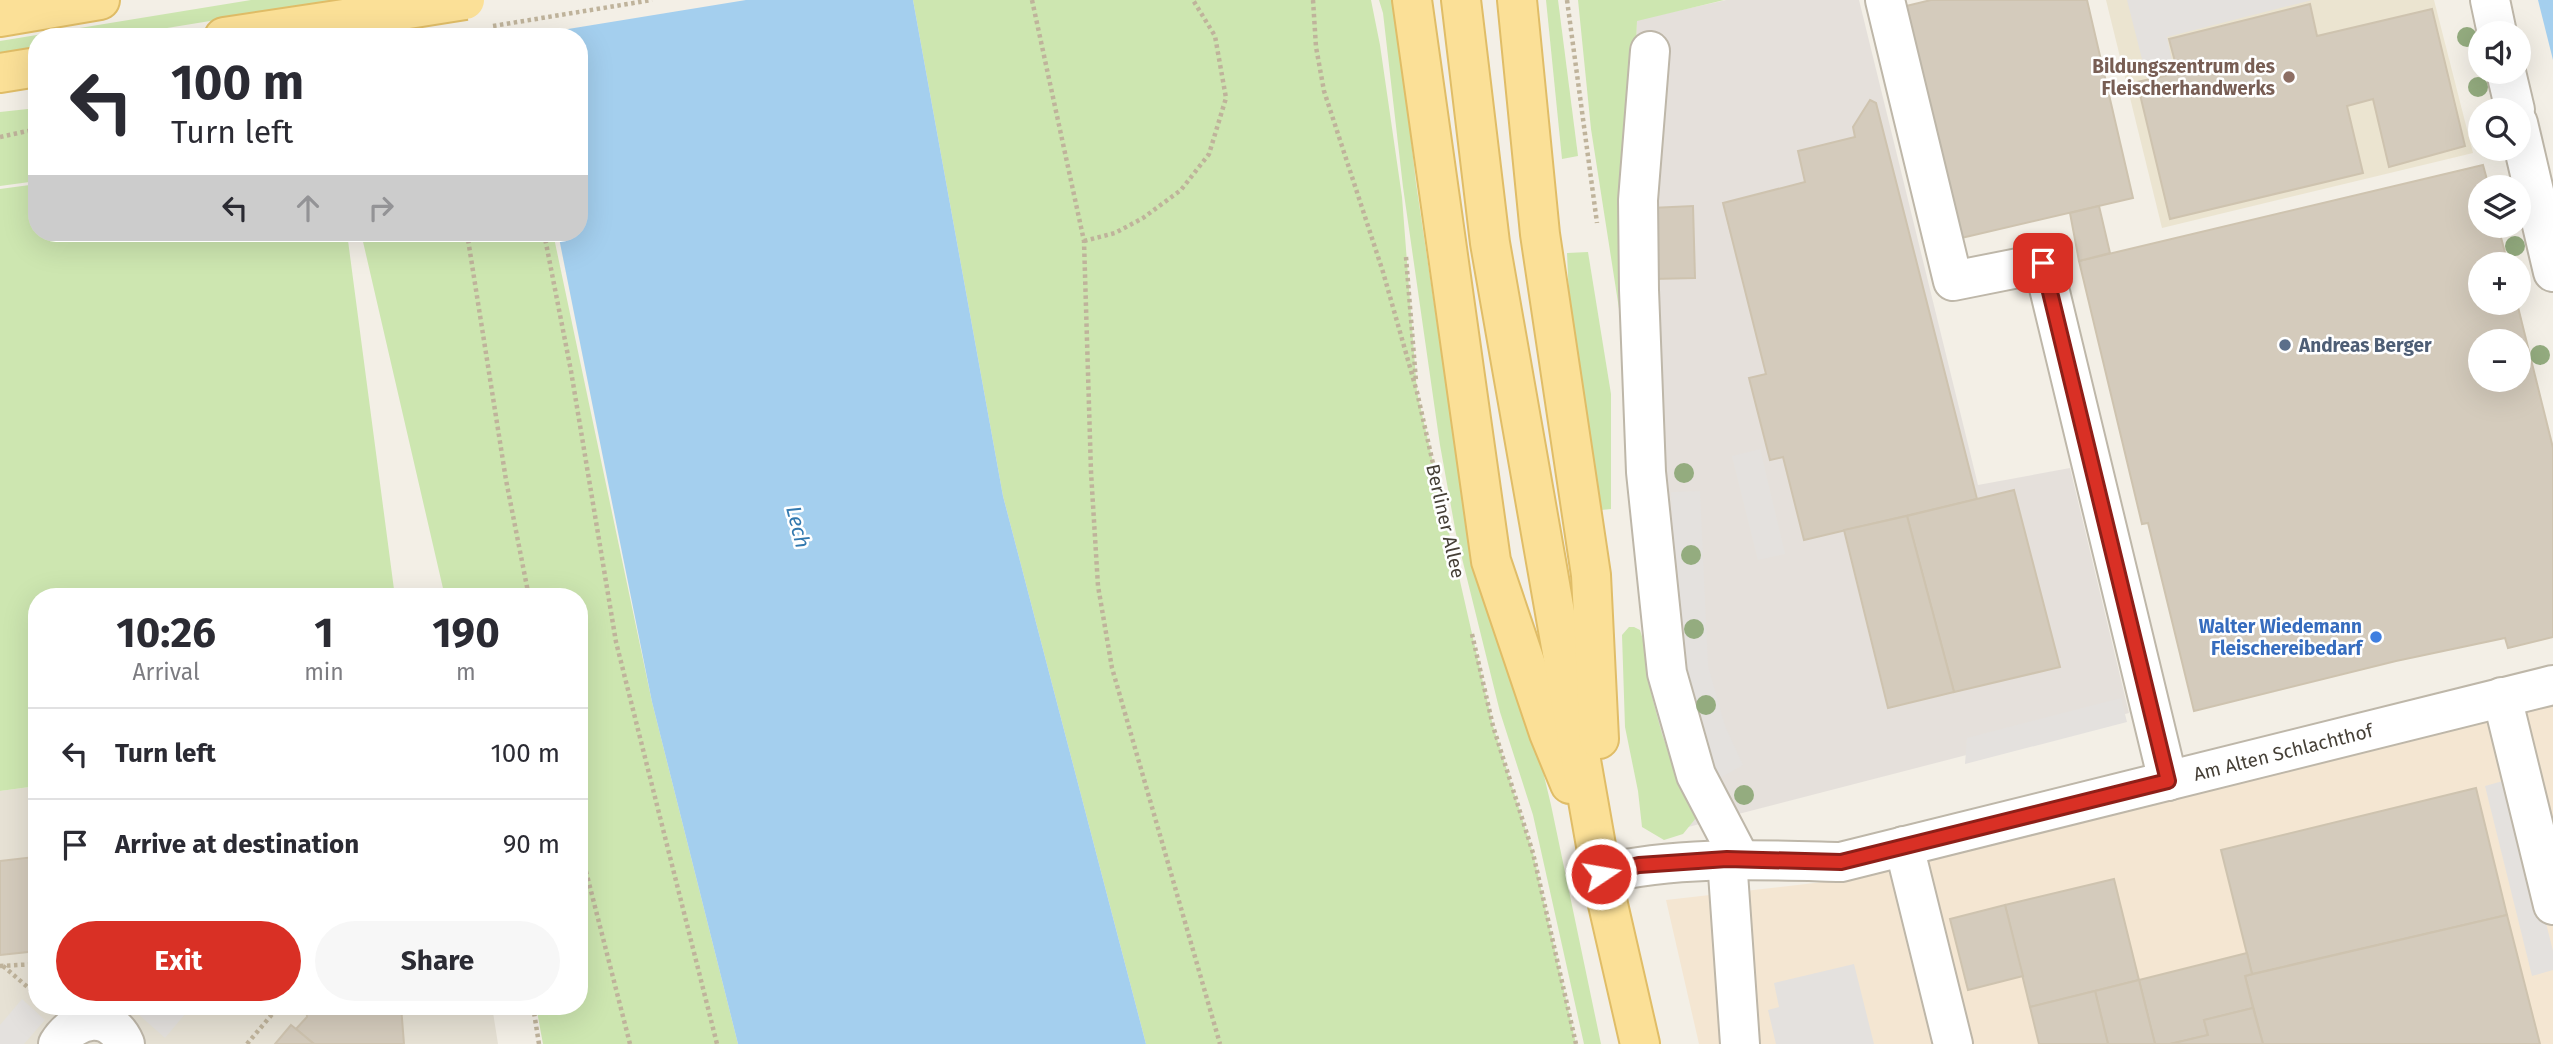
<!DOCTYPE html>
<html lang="en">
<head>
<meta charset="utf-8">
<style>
	body { margin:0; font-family:"Fira Sans",sans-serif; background:#f7f7f7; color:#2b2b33; height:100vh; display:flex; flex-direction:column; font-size:26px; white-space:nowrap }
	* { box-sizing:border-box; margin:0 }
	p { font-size:23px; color:#7c7c81 }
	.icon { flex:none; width:38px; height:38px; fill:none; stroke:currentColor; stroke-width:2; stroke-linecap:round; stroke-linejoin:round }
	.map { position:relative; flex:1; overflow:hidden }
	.side { position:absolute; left:28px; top:588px; width:560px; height:427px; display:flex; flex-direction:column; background:#fff; border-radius:28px; box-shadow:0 7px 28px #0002 }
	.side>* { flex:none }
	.hud { position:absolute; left:28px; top:28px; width:560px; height:214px; border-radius:28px; box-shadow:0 7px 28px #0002; background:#fff; color:#2b2b33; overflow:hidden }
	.fabs { position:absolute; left:2468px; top:21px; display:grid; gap:14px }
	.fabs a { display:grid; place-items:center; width:63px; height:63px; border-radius:50%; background:#fff; box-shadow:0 7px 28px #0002; font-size:35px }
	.pin { position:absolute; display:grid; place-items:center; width:60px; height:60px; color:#fff; margin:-30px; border-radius:14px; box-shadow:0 4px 10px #0006 }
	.me { position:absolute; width:77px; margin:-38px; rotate:78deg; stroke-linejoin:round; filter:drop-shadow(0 0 5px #0008) }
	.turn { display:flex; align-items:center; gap:24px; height:147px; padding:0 28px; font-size:32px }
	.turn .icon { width:91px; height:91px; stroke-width:2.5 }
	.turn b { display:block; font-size:49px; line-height:60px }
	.lanes { display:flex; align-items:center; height:66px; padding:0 28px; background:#0003; justify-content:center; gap:35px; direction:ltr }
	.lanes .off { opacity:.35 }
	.eta { display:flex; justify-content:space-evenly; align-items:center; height:119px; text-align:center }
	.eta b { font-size:42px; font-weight:700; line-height:49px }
	.action { display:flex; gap:14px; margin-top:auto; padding:14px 28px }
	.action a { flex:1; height:80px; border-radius:42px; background:#d93025; color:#fff; font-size:28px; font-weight:700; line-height:80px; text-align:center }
	.action a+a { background:#f7f7f7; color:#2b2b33 }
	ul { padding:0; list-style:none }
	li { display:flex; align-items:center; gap:21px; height:91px; padding:0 28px; border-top:2px solid #e1e1e2 }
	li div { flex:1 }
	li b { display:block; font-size:26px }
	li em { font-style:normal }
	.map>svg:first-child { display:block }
</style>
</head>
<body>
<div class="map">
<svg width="2553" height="1044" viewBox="0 0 2553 1044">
	<rect width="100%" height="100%" fill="#f3efe6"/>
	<polygon fill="#e6e1d4" points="37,786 37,1006 492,1006 498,1044 0,1044 0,791"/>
	<polygon fill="#f4e6d2" points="2553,695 2553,1044 1699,1044 1666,900 1849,879"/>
	<polygon fill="#e5e0db" points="1726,0 1859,0 1978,485 2070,468 2129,713 1665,833 1647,700 1635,515 1632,135 1637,20"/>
	<polygon fill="#ebe4d0" points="2106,0 2434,0 2473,153 2162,228"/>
	<g fill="#cde6b0">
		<polygon points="251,0 338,0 112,37 37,37 37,49 0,55 0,41"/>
		<polygon points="913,0 1371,0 1380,45 1402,197 1417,392 1493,726 1533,853 1576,1044 1146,1044 1003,496"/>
		<polygon points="1379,0 1394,0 1396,6 1416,183 1458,465 1469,525 1531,721 1551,805 1601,1044 1584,1044 1533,815 1500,712 1456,534 1440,445 1403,187 1383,13"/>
		<polygon points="1546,0 1558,0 1578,156 1562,159"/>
		<polygon points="1578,0 1724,0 1637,21 1632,135 1634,405 1591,129"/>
		<polygon points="37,108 37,181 0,186 0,112"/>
		<polygon points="37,184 37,233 347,233 395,597 37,597 37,786 0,791 0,189"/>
		<polygon points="361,233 553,233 652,702 738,1044 543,1044 536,1006 579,1006 579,597 445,597"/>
		<polygon points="1588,252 1611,394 1611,509 1601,510 1570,321 1567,253"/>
		<polygon points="1629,627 1634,627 1640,630 1645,646 1651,693 1662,734 1675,771 1692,801 1696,818 1683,834 1664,840 1642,827 1638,791 1625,727 1622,635"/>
	</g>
	<g fill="#e4e1de">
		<polygon points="2127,0 2312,0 2167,37 2173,65 2145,71"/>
		<polygon points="1760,449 1785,554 1758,560 1732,456"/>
		<polygon points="1700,491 1708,666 1725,726 1743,765 1720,778 1703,747 1684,691 1676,588 1671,492"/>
		<polygon points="2121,698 2127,722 1965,764 1967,738"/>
		<polygon points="2510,779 2553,951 2553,970 2532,976 2485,786"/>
		<polygon points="1854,964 1874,1044 1776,1044 1768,1010 1779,1007 1774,983"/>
		<polygon points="22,999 45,1020 24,1044 0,1044 0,1025"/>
		<polygon points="129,1006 176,1006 185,1014 165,1038"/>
	</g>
	<g fill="#a4cfee">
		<polygon points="511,0 913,0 1003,496 1146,1044 738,1044 652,702 558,233 579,233 579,37 518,37"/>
		<polygon points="2538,0 2553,0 2553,60"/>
	</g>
	<polygon fill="#f3efe6" points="507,0 746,0 519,37 515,37"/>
	<g fill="#d4cbbc" stroke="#cec3af" stroke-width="2" fill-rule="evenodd">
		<polygon points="1931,0 2087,0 2133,198 1957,239 1902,7"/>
		<polygon points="2310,4 2317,36 2432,9 2465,146 2389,167 2373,99 2347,106 2363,173 2170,219 2137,82 2178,73 2169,39"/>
		<polygon points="1870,100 1876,103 1977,499 1804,540 1783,457 1770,460 1749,378 1766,374 1723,203 1805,182 1798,151 1855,137 1853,127"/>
		<path d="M 2483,165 L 2489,187 L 2480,187 L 2480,226 L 2498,226 L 2508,264 L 2480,264 L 2480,303 L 2517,303 L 2553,448 L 2553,637 L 2508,648 L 2505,638 L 2396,661 L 2194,711 L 2148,523 L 2142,524 L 2079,261 ZM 2480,341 L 2518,341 L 2518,380 L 2480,380 Z"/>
		<polygon points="1693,206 1695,278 1653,279 1651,208"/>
		<polygon points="2099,206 2110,253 2079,261 2070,213"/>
		<polygon points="2014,490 2060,667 1954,692 1907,516"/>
		<polygon points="1907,516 1954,692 1888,708 1844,530"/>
		<polygon points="2476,788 2507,915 2252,974 2221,850"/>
		<polygon points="34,857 37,882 37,951 0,955 0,861"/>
		<polygon points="2114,879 2139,980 2030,1007 2005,905"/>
		<polygon points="2005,905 2023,976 1968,990 1950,919"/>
		<polygon points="2507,915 2540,1044 2263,1044 2245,976"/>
		<polygon points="2247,953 2252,974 2245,976 2253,1008 2204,1020 2208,1035 2170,1044 2155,1044 2139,980"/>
		<polygon points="2139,980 2155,1044 2108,1044 2095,991"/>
		<polygon points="2095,991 2108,1044 2039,1044 2030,1007"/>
		<polygon points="306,1006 401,1006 404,1044 314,1044 296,1029 307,1017"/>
		<polygon points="2253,1008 2263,1044 2170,1044 2208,1035 2204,1020"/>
		<polygon points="291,1025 296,1029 314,1044 275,1044"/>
	</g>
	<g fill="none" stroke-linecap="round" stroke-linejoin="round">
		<defs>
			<g id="minor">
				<polyline points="1885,0 1953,281 2043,263 2168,781"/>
				<polyline points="2490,0 2497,33"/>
				<polyline points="1650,51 1638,200 1639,290 1646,472 1667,673 1696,775 1740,859"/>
				<polyline points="2506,72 2515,110"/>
				<polyline points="2518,123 2553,272"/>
				<polyline points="2502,697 2553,905"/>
				<polyline points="1904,846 1953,1044"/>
				<polyline points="1727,859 1740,1044"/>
				<path d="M 1601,874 C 1680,856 1760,860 1841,862 L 2553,685"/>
				<path d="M 58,1044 C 75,1016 111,1010 125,1044"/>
			</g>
			<g id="major">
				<polyline points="1412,0 1491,561 1549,733 1570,784"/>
				<polyline points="1461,0 1490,243 1601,874 1640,1044"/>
				<polyline points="1517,0 1540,234 1591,575 1599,739"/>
				<polyline points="0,17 100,0"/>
				<polyline points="224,37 364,16"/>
				<polyline points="0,73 37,67"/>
			</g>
		</defs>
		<use href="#minor" stroke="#beb7a9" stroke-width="42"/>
		<use href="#major" stroke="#e0bd67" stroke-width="42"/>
		<g stroke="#bfb39b" stroke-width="4.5" stroke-dasharray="3.5 3.5" stroke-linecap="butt">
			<polyline points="1032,0 1084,241 1091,472 1098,586 1112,668 1220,1044"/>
			<polyline points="1313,0 1316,47 1324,91 1383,272 1417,392 1438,486"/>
			<polyline points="1567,0 1597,223"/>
			<polyline points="0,137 37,129"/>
			<polyline points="467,233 506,480 529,597"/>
			<polyline points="544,233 571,371 616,642 717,1044"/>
			<polyline points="1084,241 1115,233 1143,218 1181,190 1209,154 1226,98 1215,36 1193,0"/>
			<polyline points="1406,257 1416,381"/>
			<polyline points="1472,634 1493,726 1533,853 1576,1044"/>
			<polyline points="579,844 630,1044"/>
			<polyline points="0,966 37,964"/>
			<polyline points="3,966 37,995"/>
			<polyline points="533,1006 539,1044"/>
			<polyline points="247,1044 279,1006"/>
		</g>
		<use href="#minor" stroke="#fff" stroke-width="38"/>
		<use href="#major" stroke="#fbe097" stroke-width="38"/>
		<defs>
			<polyline id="major-bridge" points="364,16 465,0"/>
		</defs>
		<use href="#major-bridge" stroke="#e0bd67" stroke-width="42" stroke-linecap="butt"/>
		<polyline stroke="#bfb39b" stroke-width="4.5" stroke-dasharray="3.5 3.5" stroke-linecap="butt" points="493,26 652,0"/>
		<use href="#major-bridge" stroke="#fbe097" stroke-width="38"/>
	</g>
	<g fill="#94ac7f">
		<circle cx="2467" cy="37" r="10"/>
		<circle cx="2478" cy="87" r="10"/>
		<circle cx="2515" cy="246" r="10"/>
		<circle cx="2540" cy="355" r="10"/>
		<circle cx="1684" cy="473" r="10"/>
		<circle cx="1691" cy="555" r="10"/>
		<circle cx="1694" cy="629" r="10"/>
		<circle cx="1706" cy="705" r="10"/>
		<circle cx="1744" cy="795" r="10"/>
	</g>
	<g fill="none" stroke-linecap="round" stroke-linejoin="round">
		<defs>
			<polyline id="route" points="1601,874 1639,865 1727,859 1841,862 2168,781 2043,263"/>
		</defs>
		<use href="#route" stroke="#8d1f18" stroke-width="18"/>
		<use href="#route" stroke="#d93025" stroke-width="12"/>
	</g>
	<circle fill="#8d6e63" stroke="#fff" stroke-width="2.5" cx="2289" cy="77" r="7"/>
	<circle fill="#5c6f8a" stroke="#fff" stroke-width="2.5" cx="2285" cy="345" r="7"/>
	<circle fill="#3f7fe0" stroke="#fff" stroke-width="2.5" cx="2376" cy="637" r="7"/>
	<g text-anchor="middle" stroke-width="5" stroke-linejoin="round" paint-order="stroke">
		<g font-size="19" font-weight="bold" fill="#785e54" stroke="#fff" text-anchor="end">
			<text x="2275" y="73">Bildungszentrum des<tspan x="2275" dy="22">Fleischerhandwerks</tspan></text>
		</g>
		<g font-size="19" font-weight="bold" fill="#4e5e75" stroke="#fff" text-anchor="start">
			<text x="2299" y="352">Andreas Berger</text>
		</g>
		<g font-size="19" fill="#453f36" stroke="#fff">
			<text transform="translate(1446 521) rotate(77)" y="7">Berliner Allee</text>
			<text transform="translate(2283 752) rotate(-14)" y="7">Am Alten Schlachthof</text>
		</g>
		<g font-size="19" font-weight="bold" fill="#366cbe" stroke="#fff" text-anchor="end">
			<text x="2362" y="633">Walter Wiedemann<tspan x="2362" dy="22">Fleischereibedarf</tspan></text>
		</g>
		<g font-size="21" font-style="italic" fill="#3278ae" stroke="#fff">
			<text transform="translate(798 527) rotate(76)" y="7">Lech</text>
		</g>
	</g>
</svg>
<div class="fabs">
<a><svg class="icon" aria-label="sound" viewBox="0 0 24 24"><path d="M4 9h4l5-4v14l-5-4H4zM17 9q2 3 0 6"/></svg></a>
<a><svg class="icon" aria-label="search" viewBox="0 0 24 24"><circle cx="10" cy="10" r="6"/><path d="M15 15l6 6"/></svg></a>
<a><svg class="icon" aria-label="layers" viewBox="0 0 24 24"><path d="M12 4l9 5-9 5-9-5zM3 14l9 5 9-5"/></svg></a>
<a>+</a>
<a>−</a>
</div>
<div class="pin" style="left:2043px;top:263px;background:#d93025"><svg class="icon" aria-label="arrive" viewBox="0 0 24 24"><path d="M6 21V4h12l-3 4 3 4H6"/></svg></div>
<svg class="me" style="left:1601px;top:874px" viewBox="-20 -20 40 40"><circle r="17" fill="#d93025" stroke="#fff" stroke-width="3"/><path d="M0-11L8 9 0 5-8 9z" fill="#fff"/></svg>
<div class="hud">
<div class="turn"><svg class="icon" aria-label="left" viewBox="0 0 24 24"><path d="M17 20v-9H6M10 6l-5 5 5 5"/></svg><div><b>100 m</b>Turn left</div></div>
<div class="lanes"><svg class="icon" aria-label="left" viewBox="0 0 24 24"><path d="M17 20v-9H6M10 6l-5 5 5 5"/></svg><svg class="icon off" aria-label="ahead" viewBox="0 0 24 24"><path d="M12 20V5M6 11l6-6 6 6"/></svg><svg class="icon off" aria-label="right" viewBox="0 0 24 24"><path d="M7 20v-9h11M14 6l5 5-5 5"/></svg></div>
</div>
<section class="side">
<div class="eta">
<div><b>10:26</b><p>Arrival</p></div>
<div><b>1</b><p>min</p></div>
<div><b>190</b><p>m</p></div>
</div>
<ul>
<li><svg class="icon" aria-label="left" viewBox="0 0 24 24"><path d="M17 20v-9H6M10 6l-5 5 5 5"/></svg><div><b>Turn left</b></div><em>100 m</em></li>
<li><svg class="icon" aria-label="arrive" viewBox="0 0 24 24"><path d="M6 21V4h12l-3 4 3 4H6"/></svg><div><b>Arrive at destination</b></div><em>90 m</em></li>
</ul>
<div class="action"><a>Exit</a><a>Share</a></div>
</section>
</div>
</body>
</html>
